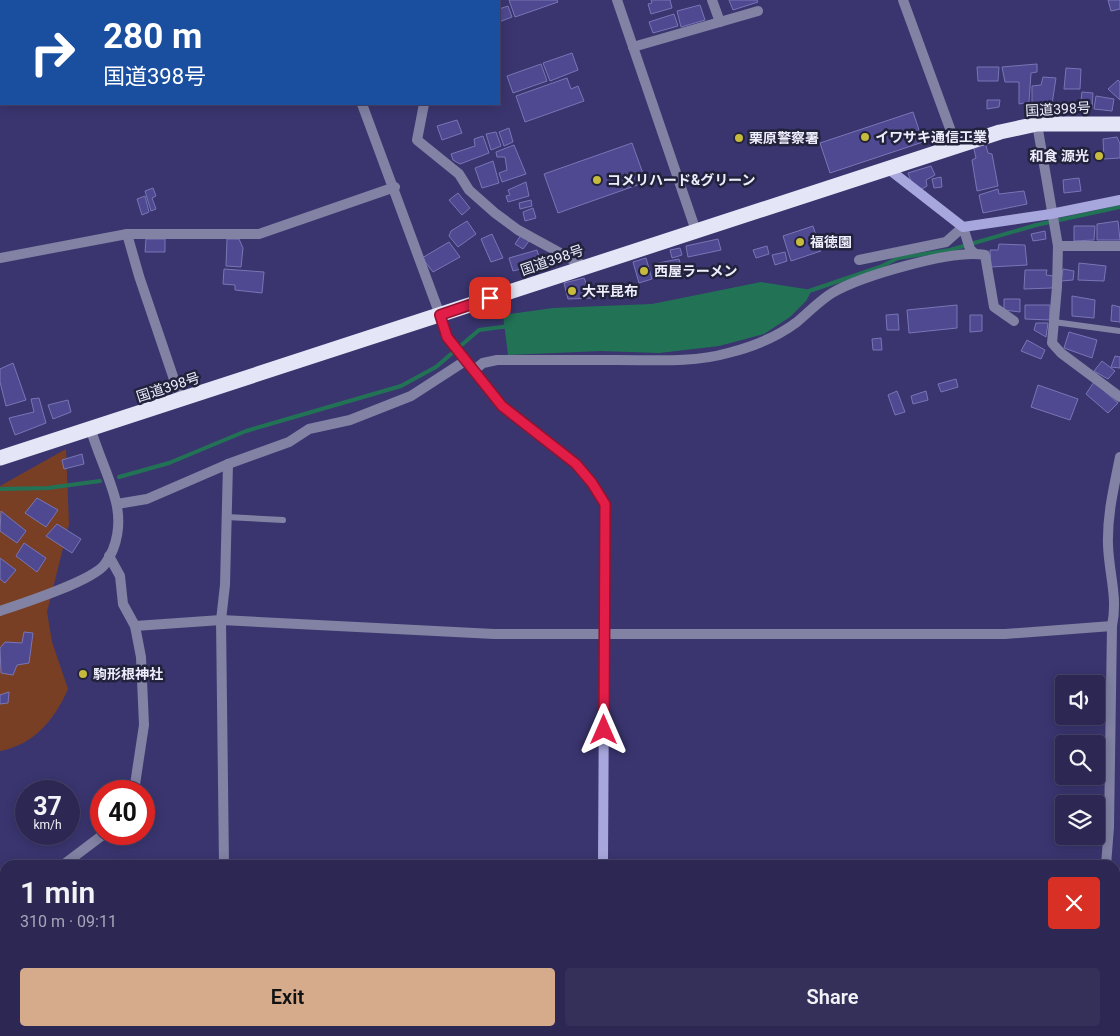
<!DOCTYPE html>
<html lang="en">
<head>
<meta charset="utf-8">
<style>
	body { margin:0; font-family:Roboto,"Noto Sans JP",sans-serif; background:#34305a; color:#f1f3f6; height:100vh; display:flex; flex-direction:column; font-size:19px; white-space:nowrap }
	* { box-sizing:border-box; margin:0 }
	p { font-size:16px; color:#a6a6b8 }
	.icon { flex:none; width:28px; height:28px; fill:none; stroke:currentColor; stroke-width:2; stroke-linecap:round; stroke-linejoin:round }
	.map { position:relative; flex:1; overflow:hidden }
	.panel { position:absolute; left:0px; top:860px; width:1120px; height:176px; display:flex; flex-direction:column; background:#2c2853; border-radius:15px 15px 0 0; box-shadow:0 2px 12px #0003,0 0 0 1px #48446a }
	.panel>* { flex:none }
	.hud { position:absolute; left:0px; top:0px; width:500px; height:105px; box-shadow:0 2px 12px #0003,0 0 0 1px #48446a; background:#1a4fa0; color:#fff; overflow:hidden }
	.controls { position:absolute; left:1055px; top:675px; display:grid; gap:10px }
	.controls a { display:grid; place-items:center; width:50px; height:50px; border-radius:5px; background:#2c2853; box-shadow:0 2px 12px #0003,0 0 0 1px #48446a; font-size:25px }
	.speed { position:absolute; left:15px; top:780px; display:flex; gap:10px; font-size:25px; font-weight:700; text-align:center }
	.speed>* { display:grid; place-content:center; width:65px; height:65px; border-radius:50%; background:#2c2853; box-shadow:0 2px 12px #0003,0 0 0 1px #48446a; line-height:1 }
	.speed small { font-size:12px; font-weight:400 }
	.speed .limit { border:8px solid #d22; background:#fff; color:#111 }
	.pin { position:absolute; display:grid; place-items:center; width:42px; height:42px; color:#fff; margin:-21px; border-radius:10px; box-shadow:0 2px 8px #0006 }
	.me { position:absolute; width:55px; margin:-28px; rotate:0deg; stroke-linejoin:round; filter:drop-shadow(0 0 4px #0008) }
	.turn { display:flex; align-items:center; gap:18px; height:105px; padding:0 20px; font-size:22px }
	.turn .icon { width:65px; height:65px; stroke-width:2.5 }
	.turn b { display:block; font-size:35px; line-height:42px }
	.round { display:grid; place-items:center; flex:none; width:52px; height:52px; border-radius:5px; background:#34305a }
	.overview { display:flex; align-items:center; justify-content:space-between; height:85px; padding:0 20px }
	h1 { font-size:30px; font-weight:600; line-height:38px }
	.button { display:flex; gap:10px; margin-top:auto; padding:10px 20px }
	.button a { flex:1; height:58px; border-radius:5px; background:#d6ab8b; color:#111; font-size:20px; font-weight:600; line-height:58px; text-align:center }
	.button a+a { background:#34305a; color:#f1f3f6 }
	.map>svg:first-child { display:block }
</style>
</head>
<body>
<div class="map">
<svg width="1120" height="1036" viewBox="0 0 1120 1036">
	<rect width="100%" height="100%" fill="#3a356f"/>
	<g fill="#783f24">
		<path d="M 66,449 L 69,524 L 47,612 L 52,642 L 68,689 C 55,719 34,745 0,751 L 0,486 Z"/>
		<polygon points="1119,920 1120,1036 1078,1036 1080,1031 1115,1031 1115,933"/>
	</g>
	<polygon fill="#227355" points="761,282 812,290 806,301 790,317 764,334 719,346 659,353 601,351 508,355 503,315 553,308 652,304"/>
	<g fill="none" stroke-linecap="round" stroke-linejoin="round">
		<g stroke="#227355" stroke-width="4">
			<polyline points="809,291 880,267 898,258 950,250 1036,225 1120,207"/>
			<polyline points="119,477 169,463 246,431 401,386 436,367 479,330 509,326"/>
			<polyline points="0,489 48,488 100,481"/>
		</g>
	</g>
	<g fill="#4f4991" stroke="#7876b6">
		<polygon points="509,0 557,0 558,2 515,17"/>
		<polygon points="651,0 670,0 672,8 651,14 648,4 652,3"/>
		<polygon points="729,0 757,0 758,2 733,10"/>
		<polygon points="1108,0 1120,0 1120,9 1111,11"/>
		<polygon points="700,5 705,20 681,27 677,11"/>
		<polygon points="508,6 512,17 499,22 499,9"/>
		<polygon points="674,14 678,26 653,33 649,22"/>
		<polygon points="572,53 578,70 550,81 543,63"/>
		<polygon points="541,64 547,81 513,93 507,76"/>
		<polygon points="1037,64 1037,72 1031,73 1029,102 1019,104 1019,82 1005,82 1002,67"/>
		<polygon points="977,67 999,67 998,81 978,81"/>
		<polygon points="1066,68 1081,69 1080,89 1064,89"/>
		<polygon points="1043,77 1056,78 1052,104 1032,103 1032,86 1041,85"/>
		<polygon points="567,78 571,89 578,86 584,101 525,122 516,96"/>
		<polygon points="1118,80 1120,82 1120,100 1108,89"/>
		<polygon points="1082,92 1093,93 1092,109 1080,108"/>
		<polygon points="1096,96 1114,99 1112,111 1094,109"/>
		<polygon points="987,100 1000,100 999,107 987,109"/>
		<polygon points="913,112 923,142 830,173 820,143"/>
		<polygon points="457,120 462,133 442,140 437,126"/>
		<polygon points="509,128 513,142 504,146 499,132"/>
		<polygon points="496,132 501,146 491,150 486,134"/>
		<polygon points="483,136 489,153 460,164 453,160 451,154 475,146 474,139"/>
		<polygon points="1117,137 1120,144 1120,158 1104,159 1103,139"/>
		<polygon points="985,142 988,153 992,154 998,186 977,191 972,160 976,158 973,145"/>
		<polygon points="632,143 646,182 558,213 544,174"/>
		<polygon points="514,145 526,174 502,182 499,173 507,170 505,157 497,157 496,152"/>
		<polygon points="493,161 499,183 482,188 475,168"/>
		<polygon points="931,166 935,175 926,180 927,186 920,190 912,184 908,173"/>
		<polygon points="941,177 942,187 934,188 932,179"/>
		<polygon points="1079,178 1081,191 1064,193 1063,180"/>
		<polygon points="526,182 529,196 508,202 506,196 510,195 508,190"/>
		<polygon points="153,188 156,196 152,198 156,209 151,211 145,191"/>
		<polygon points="998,189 999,194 1024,191 1027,204 983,213 979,195"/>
		<polygon points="458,193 470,208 462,215 449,200"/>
		<polygon points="145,196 149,212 142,215 137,199"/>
		<polygon points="531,200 532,206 520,209 519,203"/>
		<polygon points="533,208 536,218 525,221 523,212"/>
		<polygon points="467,221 476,234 458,247 449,236 451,231"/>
		<polygon points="1118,221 1120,240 1097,240 1097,224"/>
		<polygon points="813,226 821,251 791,261 783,236"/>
		<polygon points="1074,226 1095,226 1094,240 1074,241"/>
		<polygon points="1045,231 1046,239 1033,241 1031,234"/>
		<polygon points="492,234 503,258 491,262 481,239"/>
		<polygon points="521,235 529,241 523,249 515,244"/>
		<polygon points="146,239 165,239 165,252 145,252"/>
		<polygon points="227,239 239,239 243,248 241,267 226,266"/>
		<polygon points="718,239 721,250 688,257 686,246"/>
		<polygon points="449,242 460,257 433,272 422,258"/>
		<polygon points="999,244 1025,245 1027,265 991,267 990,250 998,250"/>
		<polygon points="767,246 769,254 756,258 753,250"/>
		<polygon points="680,248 682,255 672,258 670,250"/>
		<polygon points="537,250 539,257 548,256 548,262 513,271 509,258"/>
		<polygon points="785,252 787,261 775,265 772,255"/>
		<polygon points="646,258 652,279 639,283 633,262"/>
		<polygon points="679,259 683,274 665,278 664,273 655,275 653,264"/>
		<polygon points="1079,263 1106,266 1104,281 1078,280"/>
		<polygon points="224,269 264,272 262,293 235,290 235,285 223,284"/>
		<polygon points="1063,269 1074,271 1073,280 1061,281"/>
		<polygon points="1025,270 1047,270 1046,275 1054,276 1052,288 1024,289"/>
		<polygon points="584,278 592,298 568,299 564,283"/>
		<polygon points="1072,296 1095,300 1094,318 1072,316"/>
		<polygon points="1004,299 1020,299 1020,312 1004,310"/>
		<polygon points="957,305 957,328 909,333 907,310"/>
		<polygon points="1025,305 1050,305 1050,320 1025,319"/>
		<polygon points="1112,305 1120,307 1120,322 1111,321"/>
		<polygon points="898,314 899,330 887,330 886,315"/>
		<polygon points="970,315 982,315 982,331 970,332"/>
		<polygon points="1036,323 1048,323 1046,337 1034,330"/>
		<polygon points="1069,332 1097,340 1092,358 1064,348"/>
		<polygon points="881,338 882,350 873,350 872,339"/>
		<polygon points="1027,340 1045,350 1041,359 1021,351"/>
		<polygon points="1115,356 1120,357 1120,368 1111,367"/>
		<polygon points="1102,361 1115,371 1108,379 1094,371"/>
		<polygon points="13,363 26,400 6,406 0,382 0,369"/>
		<polygon points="956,379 958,387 941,392 938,384"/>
		<polygon points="1094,382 1118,403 1108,413 1086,394"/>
		<polygon points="1038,385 1078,399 1070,420 1031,407"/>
		<polygon points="897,391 905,412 895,415 888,395"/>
		<polygon points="926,391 928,400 913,404 911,396"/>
		<polygon points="39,398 46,423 15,435 9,418 34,412 31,399"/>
		<polygon points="68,400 71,412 53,419 48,405"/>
		<polygon points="82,454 84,464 64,469 62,460"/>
		<polygon points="37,498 58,510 46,527 25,513"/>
		<polygon points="1,511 26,531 17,543 0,531"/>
		<polygon points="57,524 81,539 72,553 46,536"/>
		<polygon points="24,543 46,558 37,572 16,556"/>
		<polygon points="0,558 16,570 5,583 0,579"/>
		<polygon points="24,632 33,633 29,663 17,665 13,675 1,673 0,648 5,642 22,643"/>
		<polygon points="9,692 8,703 0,704 0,695"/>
	</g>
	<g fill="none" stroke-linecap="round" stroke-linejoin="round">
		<g stroke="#8182a4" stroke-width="6">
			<polyline points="1054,322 1120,331"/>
			<polyline points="226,517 283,520"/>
		</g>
		<g stroke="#8182a4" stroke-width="10">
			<polyline points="325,0 325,1"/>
			<polyline points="617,0 696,231"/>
			<polyline points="712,0 720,22"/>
			<polyline points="903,0 956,145"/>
			<polyline points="633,47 758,11"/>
			<polyline points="362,104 440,315"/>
			<polyline points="424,104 417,140 459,174 469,190 495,213 518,230 584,266"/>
			<polyline points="1037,124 1058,246 1057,287 1052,343 1061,353 1120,397"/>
			<polyline points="127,234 139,276 181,400"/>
			<polyline points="1058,246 1120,246"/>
			<polyline points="0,258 127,234 259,234 395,187"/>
			<polyline points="859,260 946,242 963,227 970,249 974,253"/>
			<path d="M 473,371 L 483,363 L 497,360 C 537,360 578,360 618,360 C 654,360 693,363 728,353 C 752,347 777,337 797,322 C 809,312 819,301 832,293 C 861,276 953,249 985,255 L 994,307 L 1014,321"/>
			<polyline points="117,504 147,499 228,464 289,442 309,429 350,420 411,396 465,361"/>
			<polyline points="109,556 120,576 123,604 135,626 141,657 144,725 134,791"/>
			<path d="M 0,611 C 21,604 93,581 105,564 C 118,546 121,523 116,502 C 110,477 98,454 91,430"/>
			<polyline points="135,626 221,620 494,634 1005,634 1112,626"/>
			<polyline points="63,865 104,834"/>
			<polyline points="224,865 221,620 225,585 228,464"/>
			<path d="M 1106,865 L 1109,827 L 1112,626 C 1118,597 1109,574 1108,545 C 1107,515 1114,487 1120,457"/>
			<polyline points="0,889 5,888"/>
			<polyline points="1115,909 1120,910"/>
			<polyline points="1053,1031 1057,1036"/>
			<polyline points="223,1036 223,1031"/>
			<polyline points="965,1036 965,1031"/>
		</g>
		<g stroke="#a7a7dd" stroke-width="10">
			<polyline points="886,167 963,227 1051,214 1120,200"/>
			<polyline points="440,315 447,337 502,406 576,464 592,483 605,504 603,865"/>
			<polyline points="602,1036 602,1031"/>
		</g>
		<polyline stroke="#c5c5fd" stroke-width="12" points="0,18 1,20"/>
		<g stroke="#e4e5f6" stroke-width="15">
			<polyline points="126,1 128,0"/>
			<polyline points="0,88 1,87"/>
			<polyline points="0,458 1000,132 1037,124 1120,124"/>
		</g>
	</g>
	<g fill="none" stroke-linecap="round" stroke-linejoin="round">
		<defs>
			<polyline id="route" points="490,298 440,315 447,337 502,406 576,464 592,483 605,504 604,730"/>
		</defs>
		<use href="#route" stroke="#92132f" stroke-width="12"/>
		<use href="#route" stroke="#e11d48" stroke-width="9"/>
	</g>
	<g fill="#c6bb3c" stroke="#23223c" stroke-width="2">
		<circle cx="865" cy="137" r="5"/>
		<circle cx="739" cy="138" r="5"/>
		<circle cx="1099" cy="156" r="5"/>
		<circle cx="597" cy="180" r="5"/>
		<circle cx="800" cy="242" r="5"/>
		<circle cx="644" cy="271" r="5"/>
		<circle cx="572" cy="291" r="5"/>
		<circle cx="83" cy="674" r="5"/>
	</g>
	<g text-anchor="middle" stroke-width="5" stroke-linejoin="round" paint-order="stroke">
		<g font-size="14" fill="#ededfc" stroke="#23223c">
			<text transform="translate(1058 109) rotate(-3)" y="5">国道398号</text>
			<text transform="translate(552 260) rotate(-19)" y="5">国道398号</text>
			<text transform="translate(168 387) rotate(-18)" y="5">国道398号</text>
		</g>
		<g font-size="14" font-weight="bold" fill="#ededfc" stroke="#23223c" text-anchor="start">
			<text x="875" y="142">イワサキ通信工業</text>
			<text x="749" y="143">栗原警察署</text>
			<text x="1089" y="161" text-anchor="end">和食 源光</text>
			<text x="607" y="185">コメリハード&amp;グリーン</text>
			<text x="810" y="247">福徳園</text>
			<text x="654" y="276">西屋ラーメン</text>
			<text x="582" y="296">大平昆布</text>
			<text x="93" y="679">駒形根神社</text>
		</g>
	</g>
</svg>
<div class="controls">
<a><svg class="icon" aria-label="sound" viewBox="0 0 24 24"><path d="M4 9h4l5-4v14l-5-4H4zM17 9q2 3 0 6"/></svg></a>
<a><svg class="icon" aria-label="search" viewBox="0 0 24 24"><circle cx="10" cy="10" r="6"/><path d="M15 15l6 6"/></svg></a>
<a><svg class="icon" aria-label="layers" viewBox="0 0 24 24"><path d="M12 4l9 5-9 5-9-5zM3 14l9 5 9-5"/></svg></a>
</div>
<div class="speed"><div>37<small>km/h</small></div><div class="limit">40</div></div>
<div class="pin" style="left:490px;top:298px;background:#d93025"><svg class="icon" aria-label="arrive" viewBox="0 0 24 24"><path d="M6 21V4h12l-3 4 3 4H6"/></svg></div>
<svg class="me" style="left:604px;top:730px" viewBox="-20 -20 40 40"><path d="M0-17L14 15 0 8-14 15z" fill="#e11d48" stroke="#fff" stroke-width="4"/></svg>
<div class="hud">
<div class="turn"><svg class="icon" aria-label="right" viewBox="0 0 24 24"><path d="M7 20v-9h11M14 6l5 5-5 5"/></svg><div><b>280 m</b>国道398号</div></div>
</div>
<section class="panel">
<div class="overview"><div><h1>1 min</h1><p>310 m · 09:11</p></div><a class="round" style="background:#d93025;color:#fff"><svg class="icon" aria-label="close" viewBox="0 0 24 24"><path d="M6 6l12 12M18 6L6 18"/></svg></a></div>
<div class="button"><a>Exit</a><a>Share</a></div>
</section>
</div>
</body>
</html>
